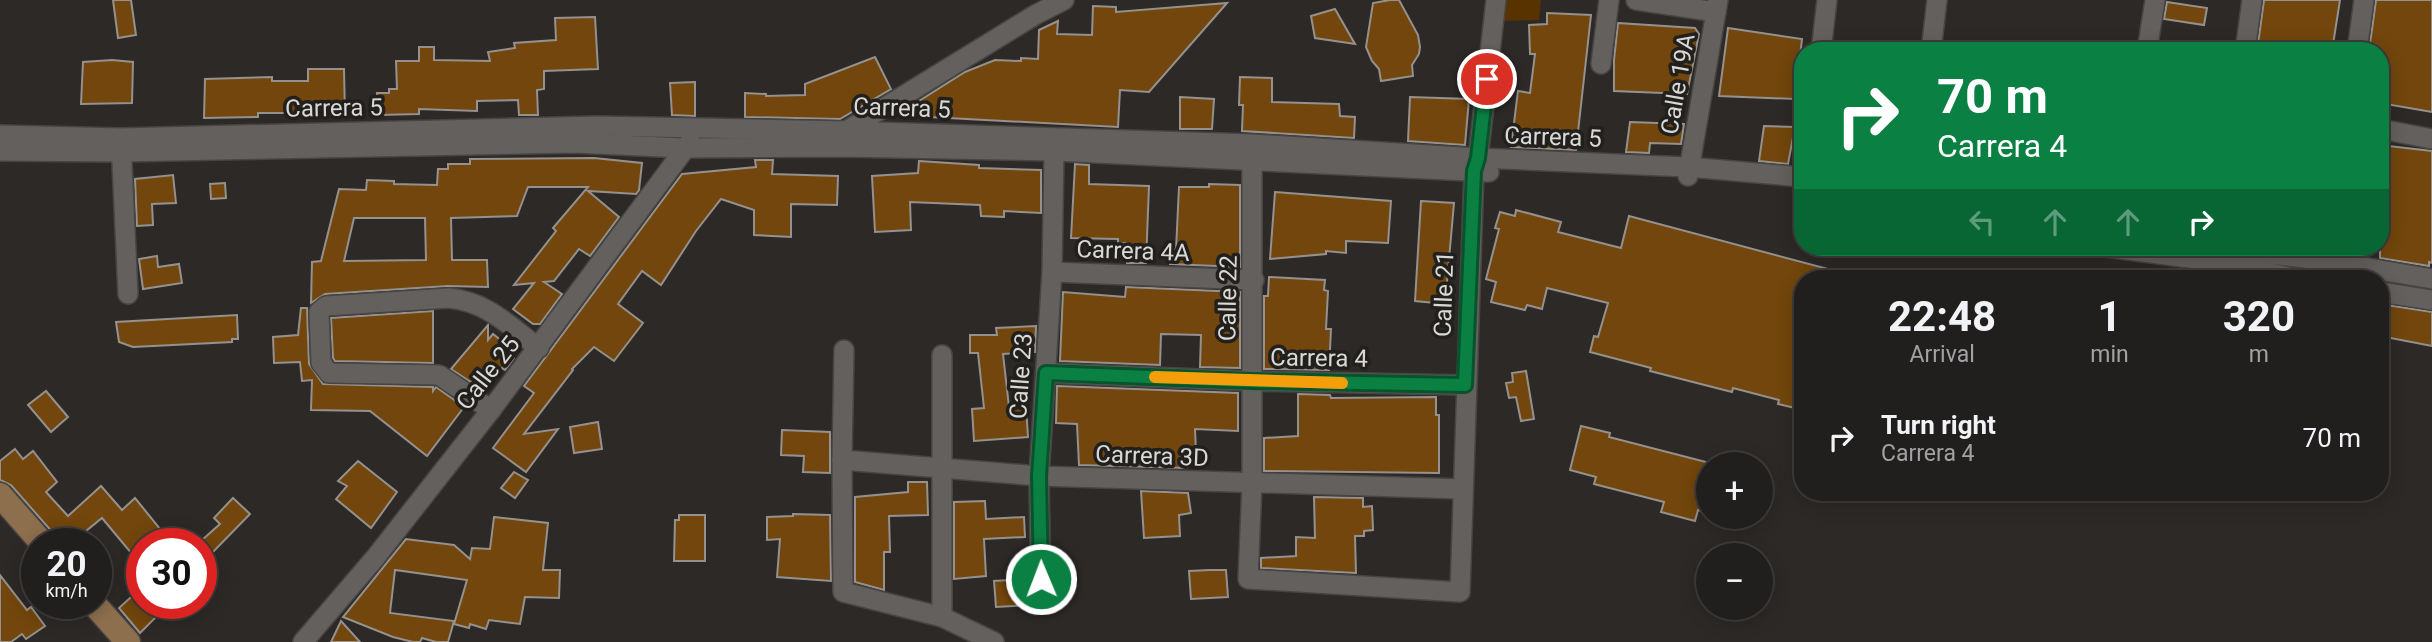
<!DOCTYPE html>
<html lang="en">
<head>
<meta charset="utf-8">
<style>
	body { margin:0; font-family:Roboto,sans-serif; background:#292726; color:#f1f3f6; height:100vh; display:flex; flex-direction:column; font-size:26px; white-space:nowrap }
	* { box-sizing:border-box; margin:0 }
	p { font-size:23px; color:#a2a2a4 }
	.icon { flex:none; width:38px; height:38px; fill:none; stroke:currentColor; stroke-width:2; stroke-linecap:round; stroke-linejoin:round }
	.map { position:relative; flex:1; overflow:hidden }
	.side { position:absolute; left:1794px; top:270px; width:595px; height:231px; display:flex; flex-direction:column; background:#211f1d; border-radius:28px; box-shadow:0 4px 18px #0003,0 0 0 2px #3e3d3b }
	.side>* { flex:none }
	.hud { position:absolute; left:1794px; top:42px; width:595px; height:214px; border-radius:28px; box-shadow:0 4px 18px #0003,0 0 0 2px #3e3d3b; background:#0b8043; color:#fff; overflow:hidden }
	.controls { position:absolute; left:1696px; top:452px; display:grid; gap:14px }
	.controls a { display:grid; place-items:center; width:77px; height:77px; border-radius:50%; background:#211f1d; box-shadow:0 4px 18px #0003,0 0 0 2px #3e3d3b; font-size:35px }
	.speed { position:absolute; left:21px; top:528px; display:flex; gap:14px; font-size:35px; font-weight:700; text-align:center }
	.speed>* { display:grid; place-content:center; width:91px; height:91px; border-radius:50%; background:#211f1d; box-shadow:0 4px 18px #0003,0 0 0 2px #3e3d3b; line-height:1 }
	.speed small { font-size:18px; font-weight:400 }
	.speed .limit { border:10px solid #d22; background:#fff; color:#111 }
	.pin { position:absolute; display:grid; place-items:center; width:60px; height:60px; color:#fff; margin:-30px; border:4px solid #fff; border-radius:50%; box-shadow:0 2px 7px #0007 }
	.me { position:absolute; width:77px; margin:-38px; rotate:359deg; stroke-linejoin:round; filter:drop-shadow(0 0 5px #0008) }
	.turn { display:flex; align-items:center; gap:24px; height:147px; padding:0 28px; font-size:32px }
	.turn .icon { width:91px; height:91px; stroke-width:2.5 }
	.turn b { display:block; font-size:49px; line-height:60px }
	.lanes { display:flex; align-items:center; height:66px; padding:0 28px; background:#0003; justify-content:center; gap:35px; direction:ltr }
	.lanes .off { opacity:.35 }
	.eta { display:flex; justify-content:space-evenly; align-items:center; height:119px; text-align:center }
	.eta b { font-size:42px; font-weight:700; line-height:49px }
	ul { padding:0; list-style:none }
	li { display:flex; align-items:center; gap:21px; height:98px; padding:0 28px }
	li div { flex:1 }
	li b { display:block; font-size:26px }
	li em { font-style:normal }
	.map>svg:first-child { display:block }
</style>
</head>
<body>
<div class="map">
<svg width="2432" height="642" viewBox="0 0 2432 642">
	<rect width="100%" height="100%" fill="#2c2927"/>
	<polygon fill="#583300" points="1501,0 1541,0 1539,20 1501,21"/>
	<g fill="#72460c" stroke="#94918e" stroke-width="2" fill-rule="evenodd">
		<polygon points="113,0 131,0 136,35 118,38"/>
		<polygon points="1390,0 1399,0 1418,35 1420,47 1419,54 1412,65 1413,76 1381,81 1379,69 1372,61 1366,47 1373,3"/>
		<polygon points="2264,0 2340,0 2332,51 2257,51"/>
		<polygon points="2376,0 2432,0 2432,112 2380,103 2380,51 2369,51"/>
		<polygon points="2167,2 2207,8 2204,25 2164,19"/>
		<polygon points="1227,3 1149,92 1120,90 1118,127 911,116 911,106 965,72 995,60 1021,61 1021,58 1038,59 1039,30 1058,21 1057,34 1092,35 1093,6 1116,7 1116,12"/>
		<polygon points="1335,9 1355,44 1315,38 1311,16"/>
		<polygon points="1547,13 1591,15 1576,150 1511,147 1518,91 1530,93 1535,54 1530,54 1529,25 1547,24"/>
		<polygon points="595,17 598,69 544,71 544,89 537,90 538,115 519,115 518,100 477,101 477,111 419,109 419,114 378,115 377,93 389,93 389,89 397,89 396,61 419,61 419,47 434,47 434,60 490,61 488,52 515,48 514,43 556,40 555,18"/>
		<polygon points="1618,23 1695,28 1699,34 1687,94 1614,91 1614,60"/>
		<polygon points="1728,28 1802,39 1795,99 1719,96"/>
		<polygon points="875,57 891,89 840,119 745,117 745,93 766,94 766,96 805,95 805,84"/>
		<polygon points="112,60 133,62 132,103 81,104 83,62"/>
		<polygon points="308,69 344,69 345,115 297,116 297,113 258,113 258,117 204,118 205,79 272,77 272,81 308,81"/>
		<polygon points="1240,77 1272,78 1272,102 1339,104 1340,116 1355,117 1354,138 1242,131 1243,105 1239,105"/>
		<polygon points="695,82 695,116 672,115 670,83"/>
		<polygon points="1180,97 1214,99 1212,129 1180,129"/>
		<polygon points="1410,97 1469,99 1465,145 1408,141"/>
		<polygon points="1630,122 1684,124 1681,144 1650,143 1649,153 1626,152"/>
		<polygon points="1764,126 1795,127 1788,164 1759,161"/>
		<polygon points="2380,145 2432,151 2432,263 2429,262 2429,266 2380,258"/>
		<path d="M 594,158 L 642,163 L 639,190 L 636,194 L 588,191 L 619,217 L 590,256 L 579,249 L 554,281 L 544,282 L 562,294 L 540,324 L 533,324 L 513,309 L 534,283 L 514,285 L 556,231 L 553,228 L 588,187 L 528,187 L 517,216 L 451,218 L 452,260 L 487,260 L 488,287 L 448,286 L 325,294 L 311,303 L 312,262 L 321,261 L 339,189 L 366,190 L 367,180 L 394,181 L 394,184 L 437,185 L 438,169 L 448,169 L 448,164 L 470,164 L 470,159 ZM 354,218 L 425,218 L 426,260 L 344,261 Z"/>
		<polygon points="755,160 773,160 772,174 838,176 837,205 791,204 791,237 754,235 754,210 721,199 696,231 661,285 642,271 618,304 643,323 614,361 594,347 572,369 573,370 524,434 558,429 526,472 493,448 534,393 524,386 682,174 756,167"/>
		<polygon points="919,161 979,165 979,168 1041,170 1041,213 1004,211 1004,217 981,216 980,205 910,202 911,230 875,232 872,176 918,173"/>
		<polygon points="1075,164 1089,165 1089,184 1149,186 1146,263 1127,263 1127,243 1118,243 1118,239 1071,238"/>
		<polygon points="173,175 176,203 152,204 153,225 137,226 135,179"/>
		<polygon points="225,183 226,198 211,199 210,184"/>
		<polygon points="1209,184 1240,185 1240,267 1170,264 1172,248 1176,250 1179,187 1209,187"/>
		<polygon points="1275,192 1391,201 1388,243 1346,241 1346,253 1326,251 1326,254 1270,259"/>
		<polygon points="1421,201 1454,203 1445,304 1415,301"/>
		<polygon points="1516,210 1561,222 1558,232 1621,248 1629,216 1843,273 1843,278 1802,278 1802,381 1795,408 1778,404 1779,400 1733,388 1732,392 1650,371 1651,368 1590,352 1594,336 1598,337 1608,303 1547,288 1542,309 1527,305 1525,310 1491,302 1496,282 1486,279 1499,229 1495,228 1500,212 1515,216"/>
		<polygon points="157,256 158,267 179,264 182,283 143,289 139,259"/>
		<polygon points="1269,277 1325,280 1324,290 1328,291 1326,329 1331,329 1329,370 1264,369 1264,296 1268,296"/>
		<polygon points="1126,287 1240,292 1240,368 1200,367 1201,335 1161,334 1160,365 1060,361 1063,292 1125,297"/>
		<polygon points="2380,304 2432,312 2432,346 2380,336"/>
		<polygon points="301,308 307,308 309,364 323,384 433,387 433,391 436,387 464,407 427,456 370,411 311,410 312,380 302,381 300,362 274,363 273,337 298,335"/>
		<polygon points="433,311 433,363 335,361 333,358 331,318"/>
		<polygon points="237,315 238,339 232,339 232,342 133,347 119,342 116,322"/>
		<polygon points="488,325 488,340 493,334 514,351 514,358 505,370 502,368 483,390 451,369"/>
		<polygon points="1036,326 1035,352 1003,354 1009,407 1026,406 1028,437 974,441 972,409 984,408 978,353 970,353 970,335 997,335 996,328"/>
		<polygon points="1526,371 1534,419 1521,421 1516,397 1509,398 1506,383 1513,382 1512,373"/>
		<polygon points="1057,386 1238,393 1238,431 1195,429 1196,453 1186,453 1187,468 1079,465 1077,424 1056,423"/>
		<polygon points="46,391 68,417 51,432 28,405"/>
		<polygon points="1298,394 1330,395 1331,398 1436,397 1436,415 1439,415 1439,473 1264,471 1264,438 1298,436"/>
		<polygon points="598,422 602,449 574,453 570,427"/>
		<polygon points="1581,426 1610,433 1609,437 1710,463 1708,464 1708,513 1698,510 1695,521 1661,512 1664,502 1594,484 1596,477 1570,470"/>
		<polygon points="782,430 830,432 830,473 803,472 804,456 781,455"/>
		<polygon points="15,449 23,459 33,451 57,482 46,492 68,516 101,486 122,510 135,498 165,535 154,544 142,544 142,566 102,518 70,544 58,530 54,534 11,485 0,480 0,461"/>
		<polygon points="358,461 397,492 371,528 336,499 347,486 338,481"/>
		<polygon points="514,472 528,480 515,498 501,488"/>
		<polygon points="908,482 927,482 928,515 889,516 890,552 884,552 884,590 855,582 855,497 908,492"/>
		<polygon points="1141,491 1188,493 1191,513 1179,515 1180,536 1144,538"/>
		<polygon points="1314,497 1363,498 1363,507 1372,506 1373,530 1364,531 1364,536 1355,536 1356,573 1261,568 1261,558 1296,556 1296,537 1315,538"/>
		<polygon points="233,498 250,514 211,554 201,541 220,524 214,518"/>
		<polygon points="985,501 986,519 1024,517 1025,537 984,539 986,576 954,579 954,502"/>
		<polygon points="793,514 830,515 831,581 777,577 780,539 767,540 767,517 793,516"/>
		<polygon points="679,515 705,515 705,561 674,561 675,520 679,520"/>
		<polygon points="494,517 548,523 543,570 560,570 559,598 525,597 520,624 489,620 486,629 470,624 469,628 454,624 467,580 395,570 390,613 454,621 448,642 436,642 422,638 420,642 413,642 393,637 343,617 406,539 454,545 470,559 472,548 490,549"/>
		<polygon points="1210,570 1226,570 1228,597 1191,599 1189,571"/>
		<polygon points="0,575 27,610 31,607 45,626 26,639 22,634 11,642 0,642"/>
		<polygon points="1028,579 1029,605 996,607 994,581"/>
		<polygon points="142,587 142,604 169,604 140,633 119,608"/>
		<polygon points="341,621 360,642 331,642"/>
	</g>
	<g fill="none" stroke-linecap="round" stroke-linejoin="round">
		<defs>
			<g id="minor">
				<polyline points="1636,0 1716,12"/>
				<polyline points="1821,51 1827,0"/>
				<polyline points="1931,51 1937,0"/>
				<polyline points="2147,51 2155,0"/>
				<polyline points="2245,51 2252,0"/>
				<polyline points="2357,51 2364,0"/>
				<polyline points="1601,64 1609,0"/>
				<polyline points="2380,129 2432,139"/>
				<polyline points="846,131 1035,15 1064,0"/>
				<polyline points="0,135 121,138 597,126 845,131 1252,144 1478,158 1688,167 1802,177"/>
				<polyline points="121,141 128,294"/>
				<polyline points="1252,147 1252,484 1248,579 1460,592 1474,171 1478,158 1496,0"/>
				<polyline points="0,151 122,152 574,143 684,148 841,147 1054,151 1489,172"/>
				<polyline points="1688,176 1718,0"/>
				<polyline points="2106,247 2212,261 2294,278"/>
				<polyline points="2212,247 2321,260 2432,279"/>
				<polyline points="1052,272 1254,280"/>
				<polyline points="2317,278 2324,247"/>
				<polyline points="2380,292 2432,300"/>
				<polyline points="844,350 842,460 843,592 942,617 994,642"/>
				<polyline points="942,355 942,617"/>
				<polyline points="1047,373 1251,381 1465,385"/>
				<path d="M 491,410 L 439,375 L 329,373 L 321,363 L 319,312 L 326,306 L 449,298 C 488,302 509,326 539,348"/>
				<polyline points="842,460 1039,476 1462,489"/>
				<polyline points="1041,604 1039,476 1052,272 1054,151"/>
				<polyline points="303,642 375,558 491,410 690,142"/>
			</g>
			<g id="major">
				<polyline points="0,495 43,544"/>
				<polyline points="94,604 128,642"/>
			</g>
		</defs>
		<use href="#minor" stroke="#474543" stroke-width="22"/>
		<use href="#major" stroke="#474543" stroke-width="27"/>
		<use href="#minor" stroke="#63605d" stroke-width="19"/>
		<use href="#major" stroke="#8e6f4d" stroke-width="24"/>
	</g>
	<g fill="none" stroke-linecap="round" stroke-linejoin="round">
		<defs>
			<polyline id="route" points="1041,579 1039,476 1046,373 1251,381 1465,385 1474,171 1478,158 1487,79"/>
		</defs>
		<use href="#route" stroke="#07532c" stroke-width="18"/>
		<use href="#route" stroke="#0b8043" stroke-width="12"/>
		<polyline stroke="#f59e0b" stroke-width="12" points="1155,377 1342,383"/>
	</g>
	<g text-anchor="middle" stroke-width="7" stroke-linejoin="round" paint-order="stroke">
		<g font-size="24" fill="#d9d8d6" stroke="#22201d">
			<text transform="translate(1678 84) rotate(-80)" y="8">Calle 19A</text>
			<text transform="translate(334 108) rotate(-1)" y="8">Carrera 5</text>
			<text transform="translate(902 108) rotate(2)" y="8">Carrera 5</text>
			<text transform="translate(1553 137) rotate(2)" y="8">Carrera 5</text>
			<text transform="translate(1133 251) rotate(2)" y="8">Carrera 4A</text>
			<text transform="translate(1444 294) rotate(-88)" y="8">Calle 21</text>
			<text transform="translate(1228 298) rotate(-89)" y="8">Calle 22</text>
			<text transform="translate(1319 358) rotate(1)" y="8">Carrera 4</text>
			<text transform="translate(488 373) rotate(-52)" y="8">Calle 25</text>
			<text transform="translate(1021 376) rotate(-86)" y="8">Calle 23</text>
			<text transform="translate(1152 456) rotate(2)" y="8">Carrera 3D</text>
		</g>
	</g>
</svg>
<div class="controls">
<a>+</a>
<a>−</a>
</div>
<div class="speed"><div>20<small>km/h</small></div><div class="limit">30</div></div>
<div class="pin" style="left:1487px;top:79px;background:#d93025"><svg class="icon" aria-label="arrive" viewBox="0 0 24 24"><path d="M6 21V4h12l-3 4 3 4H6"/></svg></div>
<svg class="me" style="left:1041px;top:579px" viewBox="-20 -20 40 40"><circle r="17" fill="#0b8043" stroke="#fff" stroke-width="3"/><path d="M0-11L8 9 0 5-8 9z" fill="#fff"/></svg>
<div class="hud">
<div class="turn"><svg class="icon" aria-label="right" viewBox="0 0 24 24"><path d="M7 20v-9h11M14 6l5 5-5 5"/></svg><div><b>70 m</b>Carrera 4</div></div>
<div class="lanes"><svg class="icon off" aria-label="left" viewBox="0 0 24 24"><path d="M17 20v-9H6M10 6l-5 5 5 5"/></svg><svg class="icon off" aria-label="ahead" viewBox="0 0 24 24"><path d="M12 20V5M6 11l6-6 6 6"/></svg><svg class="icon off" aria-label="ahead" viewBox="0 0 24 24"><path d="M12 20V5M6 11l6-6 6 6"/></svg><svg class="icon" aria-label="right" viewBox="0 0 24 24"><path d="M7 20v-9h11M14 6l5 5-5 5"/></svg></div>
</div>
<section class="side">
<div class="eta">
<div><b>22:48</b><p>Arrival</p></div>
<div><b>1</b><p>min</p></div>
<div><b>320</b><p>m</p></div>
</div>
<ul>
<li><svg class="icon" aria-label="right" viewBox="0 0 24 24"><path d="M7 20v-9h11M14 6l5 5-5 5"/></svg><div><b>Turn right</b><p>Carrera 4</p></div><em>70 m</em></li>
</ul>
</section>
</div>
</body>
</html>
